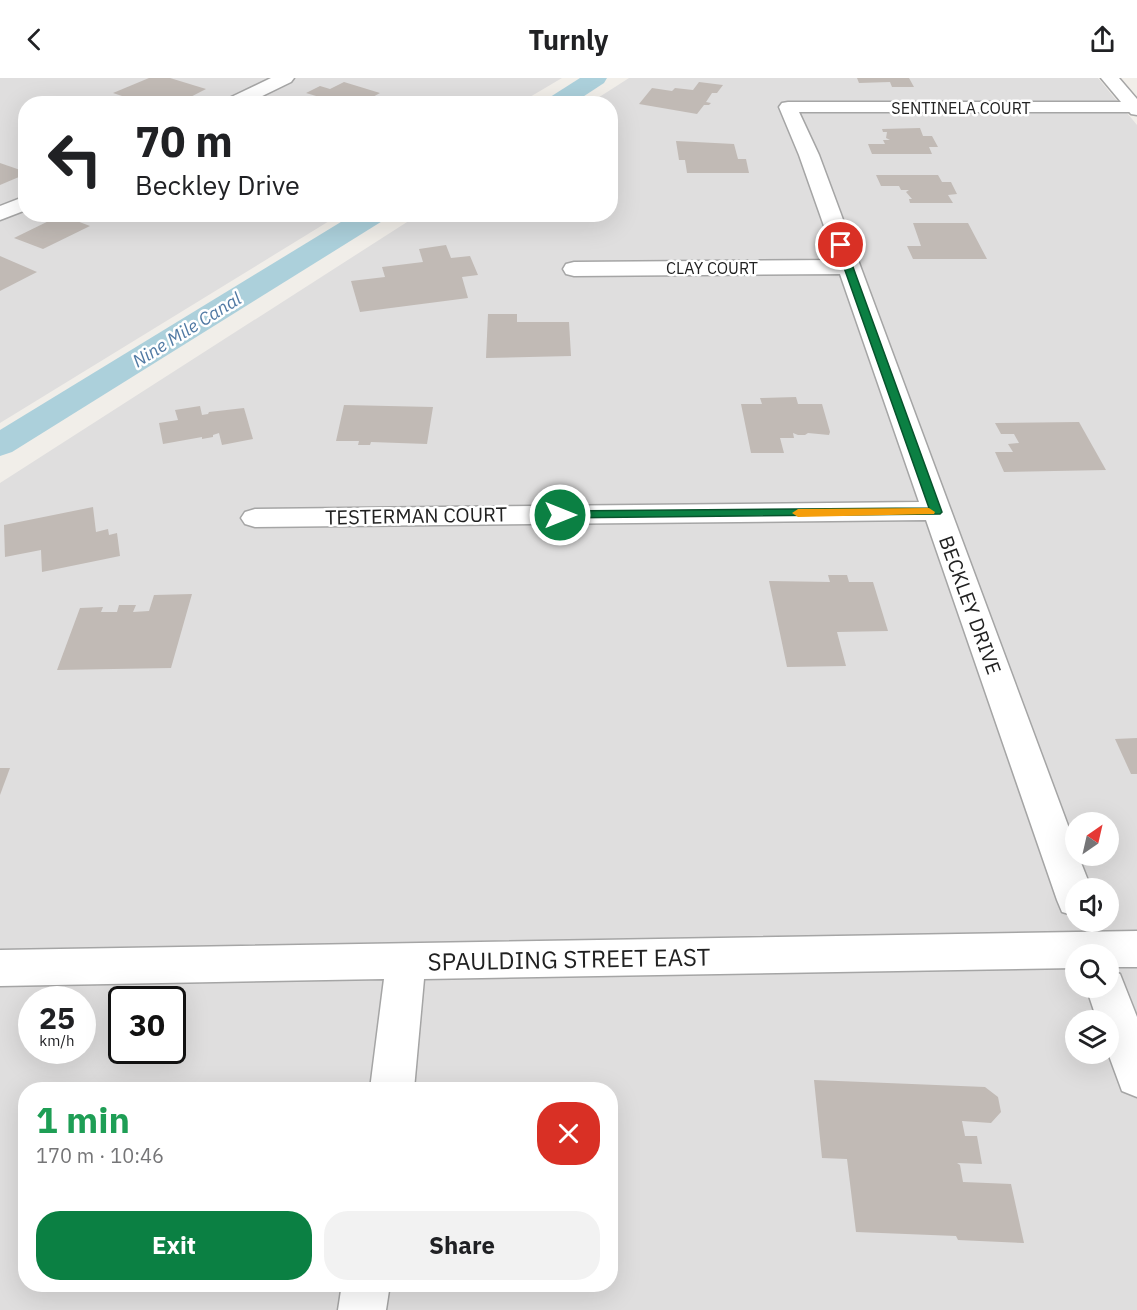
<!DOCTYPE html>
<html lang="en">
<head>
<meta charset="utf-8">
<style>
	body { margin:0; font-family:"IBM Plex Sans",sans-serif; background:#f2f2f2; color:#202124; height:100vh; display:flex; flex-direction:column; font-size:22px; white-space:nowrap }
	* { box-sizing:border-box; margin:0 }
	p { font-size:20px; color:#757577 }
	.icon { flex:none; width:33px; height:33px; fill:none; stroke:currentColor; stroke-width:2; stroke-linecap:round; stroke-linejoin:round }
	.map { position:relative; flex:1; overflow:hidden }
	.drawer { position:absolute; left:18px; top:1004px; width:600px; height:210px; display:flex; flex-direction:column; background:#fff; border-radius:24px; box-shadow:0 6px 24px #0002 }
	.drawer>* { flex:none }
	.banner { position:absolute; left:18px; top:18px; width:600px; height:126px; border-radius:24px; box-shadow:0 6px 24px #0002; background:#fff; color:#202124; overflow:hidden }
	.needle { width:39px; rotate:34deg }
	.controls { position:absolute; left:1065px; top:734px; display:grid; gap:12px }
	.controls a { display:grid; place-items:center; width:54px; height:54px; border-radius:50%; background:#fff; box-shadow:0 6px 24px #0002; font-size:30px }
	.speed { position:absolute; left:18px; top:908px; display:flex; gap:12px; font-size:30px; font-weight:700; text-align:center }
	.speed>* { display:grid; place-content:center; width:78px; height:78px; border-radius:50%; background:#fff; box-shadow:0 6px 24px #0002; line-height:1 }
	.speed small { font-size:15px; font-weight:400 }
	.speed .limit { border:3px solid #111; border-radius:9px; background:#fff; color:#111 }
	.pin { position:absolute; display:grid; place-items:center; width:51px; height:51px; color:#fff; margin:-26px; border:3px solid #fff; border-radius:50%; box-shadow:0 2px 6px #0007 }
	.me { position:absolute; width:66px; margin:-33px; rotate:90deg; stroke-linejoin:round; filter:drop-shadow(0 0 4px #0008) }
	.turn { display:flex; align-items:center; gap:21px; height:126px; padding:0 18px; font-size:27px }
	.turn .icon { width:78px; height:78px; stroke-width:2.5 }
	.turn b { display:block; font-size:42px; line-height:51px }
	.round { display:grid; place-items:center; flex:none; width:63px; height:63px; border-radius:24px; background:#f2f2f2 }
	.head { display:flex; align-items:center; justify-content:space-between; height:102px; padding:0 18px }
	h1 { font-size:36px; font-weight:700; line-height:45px; color:#1e9e55 }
	.action { display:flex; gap:12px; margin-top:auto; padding:12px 18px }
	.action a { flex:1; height:69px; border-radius:24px; background:#0b8043; color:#fff; font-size:24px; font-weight:700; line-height:69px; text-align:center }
	.action a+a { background:#f2f2f2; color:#202124 }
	header { display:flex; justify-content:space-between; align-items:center; height:78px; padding:0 18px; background:#fff; font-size:27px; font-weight:700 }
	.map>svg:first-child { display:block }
</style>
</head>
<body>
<header><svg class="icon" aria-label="back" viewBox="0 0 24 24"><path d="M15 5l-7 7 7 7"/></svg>Turnly<svg class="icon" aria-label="share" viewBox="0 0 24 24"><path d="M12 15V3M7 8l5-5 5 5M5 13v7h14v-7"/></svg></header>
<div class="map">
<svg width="1137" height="1232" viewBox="0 0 1137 1232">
	<rect width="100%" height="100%" fill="#f1eee9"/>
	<g fill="#dfdede" fill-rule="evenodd">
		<polygon points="0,0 562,0 518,26 26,26 26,136 339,137 0,345"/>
		<path d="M 629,0 L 1098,0 L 1137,47 L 1137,1232 L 0,1232 L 0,405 L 418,137 L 610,136 L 610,26 L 590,25 ZM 1076,744 L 1108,744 L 1108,777 L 1076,777 ZM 1076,810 L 1108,810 L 1108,843 L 1076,843 ZM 1076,876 L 1108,876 L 1108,909 L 1076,909 ZM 32,921 L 82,921 L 82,972 L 32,972 ZM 122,921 L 172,921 L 172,972 L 122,972 ZM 1076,942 L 1108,942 L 1108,975 L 1076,975 ZM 26,1011 L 610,1011 L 610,1206 L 26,1206 Z"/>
	</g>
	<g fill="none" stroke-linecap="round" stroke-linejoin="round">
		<g fill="#acd0db" fill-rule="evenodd">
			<polygon points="580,0 607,0 604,5 572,26 544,26 547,21"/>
			<polygon points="354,136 387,136 384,142 12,374 0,378 0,352"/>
		</g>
	</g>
	<g fill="#c1bab5">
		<polygon points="149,0 170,0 206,11 177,26 146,26 113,15"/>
		<polygon points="857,0 909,0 914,9 892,9 890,4 859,5"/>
		<polygon points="344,4 380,15 360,26 343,26 306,15 320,8 330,11"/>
		<polygon points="699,4 723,7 717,15 712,15 706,24 711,25 709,27 704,27 697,36 639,26 652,10 672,13 675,10 693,12"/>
		<polygon points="920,50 923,58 932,58 938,69 929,69 932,76 872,76 868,66 885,66 883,62 890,62 886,60 887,54 883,54 882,51"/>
		<polygon points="676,63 734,66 738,81 746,81 749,95 687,95 685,82 679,82"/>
		<polygon points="0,85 26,94 26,96 0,107"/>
		<polygon points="876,97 938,97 942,104 951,104 957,116 948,117 953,125 910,125 909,121 912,121 906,114 909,112 901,112 899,108 881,108"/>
		<polygon points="61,137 90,148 43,171 14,160"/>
		<polygon points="913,145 968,145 987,181 913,181 907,168 921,168"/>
		<polygon points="446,167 451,180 470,178 478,197 462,199 468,220 360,234 351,203 385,199 382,189 423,184 419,171"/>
		<polygon points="0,178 37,194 0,213"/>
		<polygon points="488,236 517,236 517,244 569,244 571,278 486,280"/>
		<polygon points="796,319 798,326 822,326 830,354 829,357 808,355 805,357 798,357 793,355 794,360 780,360 784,375 751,375 741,326 762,326 760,320"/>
		<polygon points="344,327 433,329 427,366 371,364 370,367 358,367 359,363 336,363"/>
		<polygon points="200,328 202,337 208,336 209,334 244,330 253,361 222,367 219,355 213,357 213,359 202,361 202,359 163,366 159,345 178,342 175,332"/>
		<polygon points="1079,344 1106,392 1004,394 995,374 1013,374 1008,366 1019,365 1014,356 1001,356 995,345"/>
		<polygon points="93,429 96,454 108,451 109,457 117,455 120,478 42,494 41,472 5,479 4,447"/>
		<polygon points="828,497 847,497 849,504 873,504 888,553 837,554 846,588 787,589 769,503 830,504"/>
		<polygon points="192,516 171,590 57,592 80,530 103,529 101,534 117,534 119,527 136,527 133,534 149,533 154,517"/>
		<polygon points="1137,660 1137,696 1131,696 1115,661"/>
		<polygon points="0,690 10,690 0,717"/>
		<polygon points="814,1002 985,1009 998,1019 1001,1034 991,1045 962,1043 965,1058 977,1058 982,1086 957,1085 960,1087 963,1104 1011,1106 1024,1165 958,1162 956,1158 856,1154 847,1081 822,1080"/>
	</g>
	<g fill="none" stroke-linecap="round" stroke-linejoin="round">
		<defs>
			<g id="minor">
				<polygon points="271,0 294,0 291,4 246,26 222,26 225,22"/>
				<polygon points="788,24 1137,24 1137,34 799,34 819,77 1076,769 1076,777 1078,777 1091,810 1076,810 1076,838 1062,834 1057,822 926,442 255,449 245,446 241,440 245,434 255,431 919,424 840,196 574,198 566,196 563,191 566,186 574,184 836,182 799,77 779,29 782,25"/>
				<polygon points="26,118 26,132 0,142 0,128"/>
				<polygon points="1137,853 1137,889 1108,889 1108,876 1076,876 1076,890 424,901 414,1011 370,1011 384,901 0,908 0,872"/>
				<polygon points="1108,891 1120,896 1137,939 1137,1019 1122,1013 1108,975 1108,942 1097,942 1086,909 1108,909"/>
				<polygon points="342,1206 390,1206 386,1232 338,1232"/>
			</g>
			<polygon id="tertiary" points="1101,0 1119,0 1137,21 1137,37 1131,36"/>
		</defs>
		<use href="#minor" stroke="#a5a5a5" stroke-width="3"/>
		<use href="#tertiary" stroke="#a5a5a5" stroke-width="3"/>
		<use href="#minor" fill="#fff" fill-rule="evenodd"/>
		<use href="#tertiary" fill="#fff" fill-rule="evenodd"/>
	</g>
	<polygon fill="#0b8043" stroke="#07532c" stroke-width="1.5" points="841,164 845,167 942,434 940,436 556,440 556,434 560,433 929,430 836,167"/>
	<polygon fill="#f59e0b" points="929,430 935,434 934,436 798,439 792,435 798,431"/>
	<g text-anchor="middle" stroke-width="5" stroke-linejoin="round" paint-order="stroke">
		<g font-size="16" fill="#212121" stroke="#fff">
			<text x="961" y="36">SENTINELA COURT</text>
			<text x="712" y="196">CLAY COURT</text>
		</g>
		<g font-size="18" font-style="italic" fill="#5079a3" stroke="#fff">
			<text transform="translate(187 252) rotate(-32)" y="6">Nine Mile Canal</text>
		</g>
		<g font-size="20" fill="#212121" stroke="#fff">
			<text transform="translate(416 438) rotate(-1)" y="7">TESTERMAN COURT</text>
			<text transform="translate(970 527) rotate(70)" y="7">BECKLEY DRIVE</text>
		</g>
		<g font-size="24" fill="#212121" stroke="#fff">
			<text transform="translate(569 882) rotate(-1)" y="8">SPAULDING STREET EAST</text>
		</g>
	</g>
</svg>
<div class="controls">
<a><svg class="needle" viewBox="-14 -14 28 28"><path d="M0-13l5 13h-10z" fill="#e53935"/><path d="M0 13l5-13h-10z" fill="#757577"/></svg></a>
<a><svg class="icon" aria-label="sound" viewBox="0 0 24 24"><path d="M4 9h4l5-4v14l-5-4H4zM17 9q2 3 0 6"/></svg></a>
<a><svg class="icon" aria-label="search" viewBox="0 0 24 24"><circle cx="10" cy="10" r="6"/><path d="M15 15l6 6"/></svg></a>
<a><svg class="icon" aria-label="layers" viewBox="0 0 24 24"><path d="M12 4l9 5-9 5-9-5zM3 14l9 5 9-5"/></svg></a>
</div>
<div class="speed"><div>25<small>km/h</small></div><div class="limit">30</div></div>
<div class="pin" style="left:841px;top:167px;background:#d93025"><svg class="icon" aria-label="arrive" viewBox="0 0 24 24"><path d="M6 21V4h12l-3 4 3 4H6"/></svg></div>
<svg class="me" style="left:560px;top:437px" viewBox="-20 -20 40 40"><circle r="17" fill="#0b8043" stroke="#fff" stroke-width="3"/><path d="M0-11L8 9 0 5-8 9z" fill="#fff"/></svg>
<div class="banner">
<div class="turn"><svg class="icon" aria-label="left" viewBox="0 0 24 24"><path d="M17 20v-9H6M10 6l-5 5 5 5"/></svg><div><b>70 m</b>Beckley Drive</div></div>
</div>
<section class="drawer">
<div class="head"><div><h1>1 min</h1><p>170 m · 10:46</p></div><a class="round" style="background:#d93025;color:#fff"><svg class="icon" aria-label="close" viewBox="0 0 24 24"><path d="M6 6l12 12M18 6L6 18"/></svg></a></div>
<div class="action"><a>Exit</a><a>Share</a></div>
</section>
</div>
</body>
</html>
